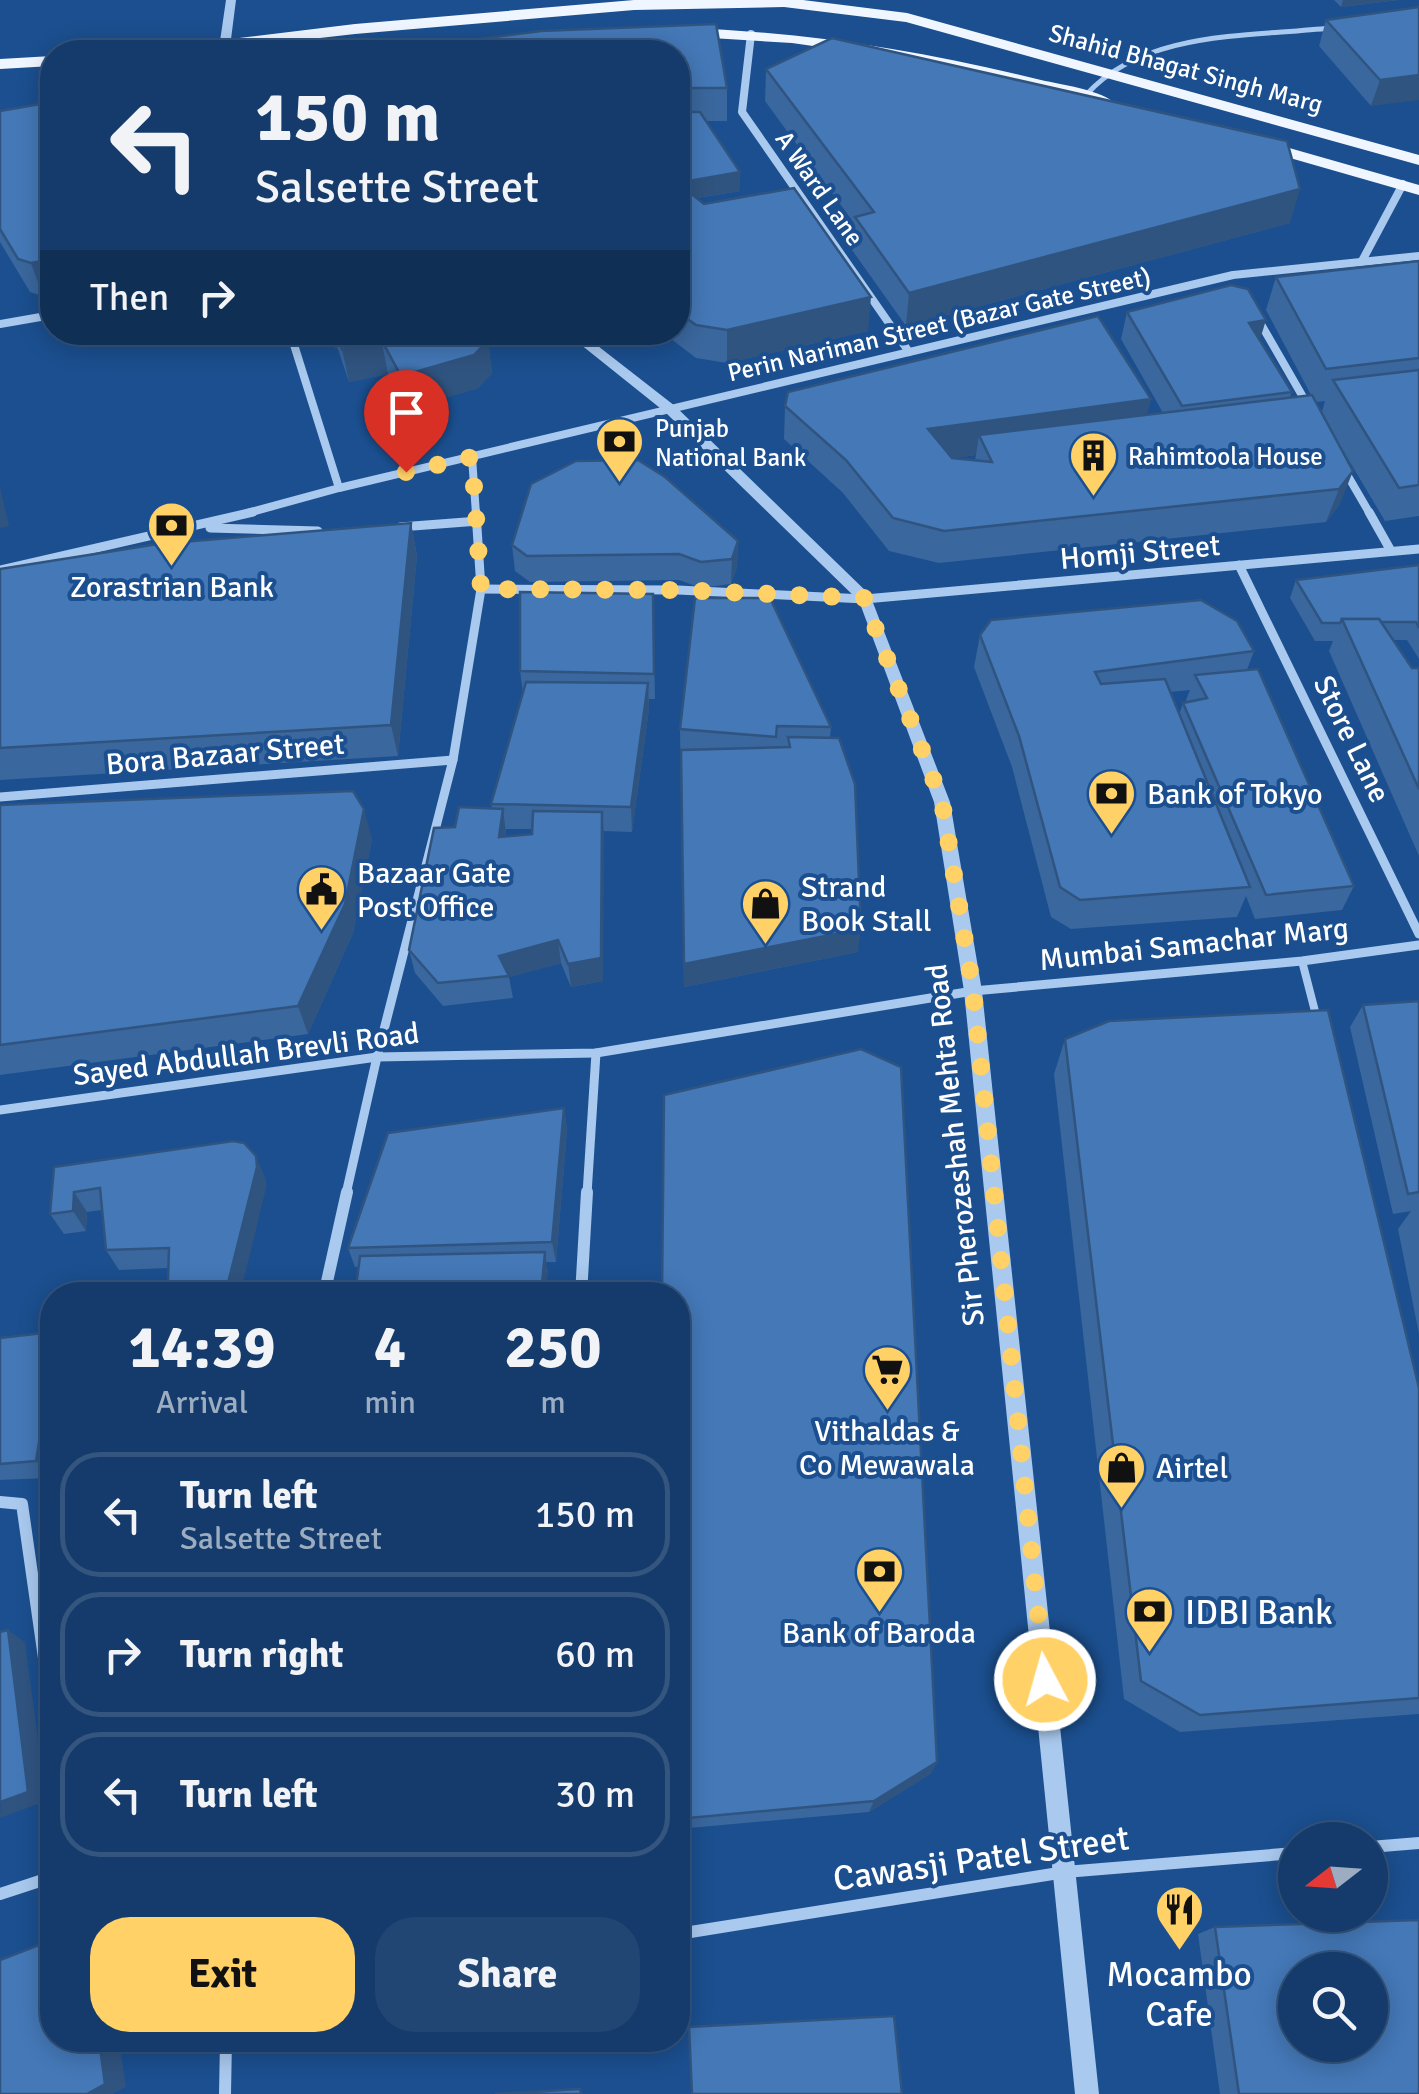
<!DOCTYPE html>
<html lang="en">
<head>
<meta charset="utf-8">
<style>
	body { margin:0; font-family:Signika,sans-serif; background:#214673; color:#f1f3f6; height:100vh; display:flex; flex-direction:column; font-size:38px; white-space:nowrap }
	* { box-sizing:border-box; margin:0 }
	p { font-size:32px; color:#9dadc1 }
	.icon { flex:none; width:55px; height:55px; fill:none; stroke:currentColor; stroke-width:2; stroke-linecap:round; stroke-linejoin:round }
	.map { position:relative; flex:1; overflow:hidden }
	.side { position:absolute; left:40px; top:1282px; width:650px; height:770px; display:flex; flex-direction:column; background:#143b6b; border-radius:40px; box-shadow:0 5px 25px #0003,0 0 0 2px #33557e }
	.side>* { flex:none }
	.top-card { position:absolute; left:40px; top:40px; width:650px; height:305px; border-radius:40px; box-shadow:0 5px 25px #0003,0 0 0 2px #33557e; background:#143b6b; color:#f1f3f6; overflow:hidden }
	.needle { width:65px; rotate:253deg }
	.tools { position:absolute; left:1278px; top:1822px; display:grid; gap:20px }
	.tools a { display:grid; place-items:center; width:110px; height:110px; border-radius:50%; background:#143b6b; box-shadow:0 5px 25px #0003,0 0 0 2px #33557e; font-size:50px }
	.pin { position:absolute; display:grid; place-items:center; width:85px; height:85px; color:#fff; margin:-102px -42px; border-radius:50% 50% 50% 0; rotate:-45deg; box-shadow:0 0 10px #0007 }
	.pin .icon { rotate:45deg }
	.me { position:absolute; width:110px; margin:-55px; rotate:354deg; stroke-linejoin:round; filter:drop-shadow(0 0 8px #0008) }
	.turn { display:flex; align-items:center; gap:35px; height:210px; padding:0 50px; font-size:45px }
	.turn .icon { width:130px; height:130px; stroke-width:2.5 }
	.turn b { display:block; font-size:70px; line-height:85px }
	.then { display:flex; align-items:center; height:95px; padding:0 50px; background:#0003; gap:20px; font-size:38px }
	.eta { display:flex; justify-content:space-evenly; align-items:center; height:170px; text-align:center }
	.eta b { font-size:60px; font-weight:800; line-height:70px }
	.primary-button { display:flex; gap:20px; margin-top:auto; padding:20px 50px }
	.primary-button a { flex:1; height:115px; border-radius:40px; background:#ffd166; color:#111; font-size:40px; font-weight:800; line-height:115px; text-align:center }
	.primary-button a+a { background:#214673; color:#f1f3f6 }
	ul { padding:0; list-style:none }
	li { display:flex; align-items:center; gap:30px; height:125px; margin:0 20px 15px; padding:0 30px; border:5px solid #33557e; border-radius:40px }
	li div { flex:1 }
	li b { display:block; font-size:38px }
	li em { font-style:normal }
	.map>svg:first-child { display:block }
</style>
</head>
<body>
<div class="map">
<svg width="1419" height="2094" viewBox="0 0 1419 2094">
	<rect width="100%" height="100%" fill="#1b4f8f"/>
	<g fill="none" stroke-linecap="round" stroke-linejoin="round">
		<path stroke="#a9c9ee" stroke-width="5" d="M 1086,95 C 1144,30 1249,37 1330,28"/>
		<polyline stroke="#a9c9ee" stroke-width="8" points="1302,961 1317,1019"/>
		<g stroke="#a9c9ee" stroke-width="8">
			<polyline points="751,34 742,112 909,352"/>
			<polyline points="1362,261 1403,184"/>
			<polyline points="1258,319 1307,404"/>
			<polyline points="0,324 52,315"/>
			<polyline points="290,332 339,488"/>
			<polyline points="472,457 476,514"/>
			<polyline points="1345,471 1370,514"/>
			<polyline points="244,514 339,488 1233,275 1419,256"/>
		</g>
		<g stroke="#a9c9ee" stroke-width="9">
			<polyline points="1369,512 1391,551"/>
			<polyline points="400,527 479,521"/>
			<polyline points="210,528 318,531"/>
			<polyline points="1239,565 1419,934"/>
			<polyline points="0,570 253,512"/>
			<polyline points="481,589 678,590 865,599 1419,549"/>
			<polyline points="0,797 453,760"/>
			<polyline points="0,1110 377,1057 596,1053 973,991 1302,961 1419,945"/>
			<polyline points="346,1194 377,1057 453,760 481,589 476,512"/>
			<polyline points="587,1194 596,1053"/>
		</g>
		<g stroke="#a9c9ee" stroke-width="12">
			<polyline points="324,1295 347,1192"/>
			<polyline points="581,1295 587,1192"/>
			<polyline points="0,1502 22,1504 52,1714"/>
			<polyline points="1370,1847 1419,1843"/>
			<polyline points="0,1894 52,1877"/>
			<polyline points="678,1934 1065,1872 1295,1853"/>
			<polyline points="225,2094 226,2040"/>
		</g>
		<g fill="#a9c9ee" fill-rule="evenodd">
			<polygon points="226,0 236,0 230,47 233,52 222,52 219,48"/>
			<polygon points="565,332 580,332 675,406 870,595 950,802 982,991 1099,2094 1075,2094 964,991 934,802 859,601 665,412"/>
		</g>
		<g fill="#f0f6ff" fill-rule="evenodd">
			<polygon points="634,0 803,0 907,13 1419,155 1419,165 906,22 784,7 634,10 355,34 198,52 156,52 164,47 355,24"/>
			<path d="M 684,28 C 806,32 923,51 1041,80 C 1063,85 1096,89 1114,102 L 1106,107 L 897,58 L 792,43 L 679,36 L 679,30 Z"/>
			<polygon points="52,56 52,66 0,69 0,59"/>
			<polygon points="1261,140 1419,185 1419,195 1255,148 1255,142"/>
		</g>
	</g>
	<g fill="#3a679d" fill-rule="evenodd">
		<polygon points="1334,0 1399,0 1341,7"/>
		<polygon points="1419,7 1371,106 1319,46 1326,20"/>
		<polygon points="678,52 727,88 727,121 706,121 740,172 740,191 697,198 868,331 727,363 696,358 662,332 678,332"/>
		<polygon points="766,69 1290,223 906,326 852,250 854,223 765,101"/>
		<polygon points="0,111 43,296 30,292 0,242"/>
		<path d="M 1419,261 L 1419,516 L 1385,521 L 1335,437 L 1340,504 L 1326,522 L 939,563 L 889,551 L 843,493 L 784,439 L 785,406 L 1147,415 L 1163,413 L 1121,339 L 1127,312 L 1259,340 L 1292,392 L 1290,397 L 1311,395 L 1266,310 L 1276,277 ZM 1325,401 L 1322,412 L 1316,402 ZM 976,455 L 975,460 L 953,458 Z"/>
		<polygon points="332,332 487,332 492,373 478,388 407,409 388,374 349,382 338,349 335,349"/>
		<polygon points="411,523 417,556 398,756 0,780 0,569"/>
		<polygon points="738,541 737,567 731,584 701,588 679,580 530,582 515,571 512,545"/>
		<polygon points="1419,565 1419,659 1407,640 1393,640 1412,668 1419,668 1419,856 1329,651 1333,641 1315,641 1290,598 1296,580"/>
		<path d="M 653,594 L 655,699 L 649,699 L 649,709 L 632,832 L 603,831 L 603,981 L 571,987 L 561,963 L 509,977 L 513,998 L 443,1006 L 415,973 L 409,950 L 455,827 L 492,808 L 491,804 L 523,693 L 520,671 ZM 506,829 L 532,829 L 532,834 L 506,836 Z"/>
		<polygon points="695,598 831,727 830,738 858,952 684,987 680,729"/>
		<path d="M 980,635 L 1254,651 L 1247,670 L 1354,886 L 1342,910 L 1255,919 L 1246,896 L 1237,917 L 1071,929 L 1051,917 L 1012,767 L 974,667 ZM 1190,690 L 1186,700 L 1187,702 L 1183,703 L 1179,715 L 1170,692 Z"/>
		<polygon points="0,805 372,839 353,933 308,1034 0,1075"/>
		<polygon points="1419,1001 1419,1334 1398,1229 1411,1211 1393,1214 1350,1027 1363,1005"/>
		<polygon points="1065,1039 1419,1388 1419,1714 1180,1732 1124,1699 1054,1074"/>
		<polygon points="564,1108 567,1130 556,1262 546,1262 548,1272 355,1267 348,1248"/>
		<polygon points="54,1167 265,1177 266,1188 168,1282 168,1268 119,1270 106,1250 102,1210 87,1212 86,1231 64,1234 50,1214"/>
		<polygon points="678,1295 937,1762 930,1774 869,1812 678,1829"/>
		<polygon points="52,1332 52,1712 50,1710 47,1478 0,1480 0,1338"/>
		<polygon points="1215,1927 1419,2094 1220,2094 1198,1934"/>
	</g>
	<g fill="#305480">
		<polygon points="1343,0 1399,0 1341,7"/>
		<polygon points="1419,75 1419,100 1371,106 1380,80"/>
		<polygon points="740,172 740,191 683,200 683,182"/>
		<polygon points="1300,189 1290,223 906,326 909,293"/>
		<polygon points="52,259 52,295 43,296 31,263"/>
		<polygon points="871,297 868,331 727,363 727,330"/>
		<polygon points="1266,320 1258,346 1249,323"/>
		<polygon points="332,332 335,332 338,349 335,349"/>
		<polygon points="425,332 382,343 388,374 349,382 342,349"/>
		<polygon points="487,332 492,373 478,388 407,409 401,376"/>
		<polygon points="1151,399 1143,432 979,435 976,455 924,462 928,429"/>
		<polygon points="1353,471 1340,504 1326,522 1339,489"/>
		<polygon points="0,487 9,526 0,528"/>
		<polygon points="411,523 417,556 398,756 391,725"/>
		<polygon points="738,541 737,567 731,584 732,559"/>
		<polygon points="648,683 649,709 632,832 631,807"/>
		<polygon points="364,809 372,839 353,933 308,1034 298,1006"/>
		<polygon points="503,809 506,833 503,861 499,837"/>
		<polygon points="602,812 604,836 603,981 571,987 568,964"/>
		<polygon points="861,929 858,952 684,987 684,964"/>
		<polygon points="558,940 561,963 509,977 499,956"/>
		<polygon points="564,1108 567,1130 556,1262 552,1242"/>
		<polygon points="256,1156 265,1177 266,1188 240,1295 225,1295"/>
		<polygon points="74,1192 87,1212 86,1231 73,1211"/>
		<polygon points="545,1252 548,1272 546,1295 541,1295"/>
		<polygon points="52,1361 52,1477 36,1461"/>
		<polygon points="8,1630 25,1642 46,1801 0,1818"/>
		<polygon points="937,1762 930,1774 869,1812 874,1801"/>
		<polygon points="99,2040 119,2040 126,2087 112,2094 87,2094"/>
	</g>
	<g fill="#4478b7" stroke="#305480" stroke-width="2.5" fill-rule="evenodd">
		<polygon points="1419,7 1419,75 1380,80 1326,20"/>
		<polygon points="716,24 727,88 678,88 678,52 378,52 541,31"/>
		<polygon points="832,38 1287,141 1300,189 909,293 855,217 874,212 766,69"/>
		<polygon points="52,102 52,259 31,263 18,259 0,229 0,111"/>
		<polygon points="678,112 700,112 740,172 683,182 678,177"/>
		<polygon points="678,183 704,204 794,188 871,297 727,330 696,325 678,312"/>
		<polygon points="1419,261 1419,358 1326,369 1276,277"/>
		<polygon points="1231,285 1248,289 1266,320 1249,323 1292,392 1182,406 1127,312"/>
		<polygon points="1098,316 1151,399 928,429 952,458 992,462 979,435 1312,395 1353,471 1339,489 944,531 893,518 846,460 785,406 788,392"/>
		<polygon points="337,332 487,332 488,340 474,355 401,376 382,341 342,349"/>
		<polygon points="1419,370 1419,485 1399,488 1333,380"/>
		<polygon points="638,460 665,477 738,541 732,559 701,562 679,554 527,556 512,545 531,484 576,461"/>
		<polygon points="411,523 391,725 0,748 0,569 158,544"/>
		<polygon points="1419,565 1419,628 1416,622 1381,622 1379,619 1342,619 1340,623 1322,623 1296,580"/>
		<polygon points="520,592 653,594 654,674 520,671"/>
		<polygon points="695,598 770,598 831,727 777,726 776,737 680,729"/>
		<polygon points="1201,600 1237,621 1254,651 1095,672 1101,684 1165,679 1250,887 1080,900 1060,887 1019,736 980,635 991,620"/>
		<polygon points="1342,619 1379,619 1412,668 1419,668 1419,789"/>
		<polygon points="1258,669 1354,886 1266,895 1183,703 1207,698 1195,675"/>
		<polygon points="526,682 648,683 631,807 491,804"/>
		<polygon points="788,737 839,738 855,784 861,929 684,964 681,750 790,747"/>
		<polygon points="353,791 364,809 345,904 298,1006 0,1045 0,805"/>
		<polygon points="459,807 503,809 499,837 532,834 533,811 602,812 601,958 568,964 558,940 499,956 509,976 438,983 409,950 434,828 455,827"/>
		<polygon points="1419,1001 1419,1192 1408,1194 1363,1005"/>
		<polygon points="1328,1010 1419,1388 1419,1698 1200,1715 1141,1681 1065,1039 1109,1021"/>
		<polygon points="861,1049 901,1067 937,1762 874,1801 678,1819 678,1295 662,1295 664,1095"/>
		<polygon points="564,1108 552,1242 348,1248 388,1133"/>
		<polygon points="233,1141 244,1143 256,1156 257,1167 225,1295 126,1295 126,1292 168,1282 169,1248 106,1250 100,1188 74,1192 73,1211 50,1214 54,1167"/>
		<polygon points="545,1252 541,1295 355,1295 360,1256"/>
		<polygon points="52,1332 52,1361 36,1461 0,1464 0,1338"/>
		<polygon points="52,1448 52,1709 50,1710 46,1449"/>
		<polygon points="8,1630 28,1792 0,1802 0,1632"/>
		<path d="M 1419,1920 L 1419,2094 L 1239,2094 L 1215,1927 ZM 1295,1970 L 1370,1970 L 1370,2045 L 1295,2045 Z"/>
		<polygon points="52,1940 52,2040 99,2040 105,2084 87,2094 0,2094 0,1960"/>
		<polygon points="894,2016 902,2094 692,2094 689,2027"/>
		<polygon points="580,2089 581,2094 495,2094"/>
	</g>
	<g fill="none" stroke-linecap="round" stroke-linejoin="round">
		<polyline stroke="#ffd166" stroke-width="18" stroke-dasharray="0 32.4" points="406,472 472,457 481,589 678,590 864,598 942,802 973,990 1045,1680"/>
	</g>
	<defs>
		<symbol id="bank-pin" viewBox="-11 -11 22 30"><path d="M0 17L-7.5 6A9.5 9.5 0 1 1 7.5 6Z" fill="#ffd166" stroke="#1b4f8f"/><path d="M-6-4H6V4H-6ZM0-2.3a2.3 2.3 0 1 0 0 4.6a2.3 2.3 0 1 0 0-4.6Z" fill="#111"/></symbol>
		<symbol id="building-pin" viewBox="-11 -11 22 30"><path d="M0 17L-7.5 6A9.5 9.5 0 1 1 7.5 6Z" fill="#ffd166" stroke="#1b4f8f"/><path d="M-4-6H4V6H1V3H-1V6H-4ZM-2.5-4.3h1.7v1.8h-1.7ZM.8-4.3h1.7v1.8H.8ZM-2.5-1h1.7V.8h-1.7ZM.8-1h1.7V.8H.8Z" fill="#111"/></symbol>
		<symbol id="civic-pin" viewBox="-11 -11 22 30"><path d="M0 17L-7.5 6A9.5 9.5 0 1 1 7.5 6Z" fill="#ffd166" stroke="#1b4f8f"/><path d="M-.6-6.5H3V-4.5H.6V-3L4-1V1h2V6H-6V1h2V-1L-.6-3ZM-1.2 2.5V6h2.4V2.5Z" fill="#111"/></symbol>
		<symbol id="shop-pin" viewBox="-11 -11 22 30"><path d="M0 17L-7.5 6A9.5 9.5 0 1 1 7.5 6Z" fill="#ffd166" stroke="#1b4f8f"/><path d="M-5-2.5h2.3a2.7 3.5 0 0 1 5.4 0H5L5.5 6h-11ZM-1.5-2.5h3a1.5 2.3 0 0 0-3 0Z" fill="#111"/></symbol>
		<symbol id="supermarket-pin" viewBox="-11 -11 22 30"><path d="M0 17L-7.5 6A9.5 9.5 0 1 1 7.5 6Z" fill="#ffd166" stroke="#1b4f8f"/><path d="M-6-5.5h2.5l.6 2H6L4.5 2H-2.5L-4.4-4H-6ZM-1.5 3.2a1.3 1.3 0 1 0 .1 0ZM3 3.2a1.3 1.3 0 1 0 .1 0Z" fill="#111"/></symbol>
		<symbol id="restaurant-pin" viewBox="-11 -11 22 30"><path d="M0 17L-7.5 6A9.5 9.5 0 1 1 7.5 6Z" fill="#ffd166" stroke="#1b4f8f"/><path d="M-5-6h1v4h1v-4h1v4h1v-4h1v5L-1.5 .5V6h-2V.5L-5-1ZM5-6V6H3V1.5H1.5Q1.5-4 5-6Z" fill="#111"/></symbol>
	</defs>
	<g fill-rule="evenodd">
		<use href="#bank-pin" x="592" y="414" width="55" height="75"/>
		<use href="#building-pin" x="1066" y="428" width="55" height="75"/>
		<use href="#bank-pin" x="144" y="498" width="55" height="75"/>
		<use href="#bank-pin" x="1084" y="766" width="55" height="75"/>
		<use href="#civic-pin" x="294" y="862" width="55" height="75"/>
		<use href="#shop-pin" x="738" y="876" width="55" height="75"/>
		<use href="#supermarket-pin" x="860" y="1342" width="55" height="75"/>
		<use href="#shop-pin" x="1094" y="1440" width="55" height="75"/>
		<use href="#bank-pin" x="852" y="1544" width="55" height="75"/>
		<use href="#bank-pin" x="1122" y="1584" width="55" height="75"/>
		<use href="#restaurant-pin" x="1152" y="1882" width="55" height="75"/>
	</g>
	<g text-anchor="middle" stroke-width="8" stroke-linejoin="round" paint-order="stroke">
		<g font-size="25" fill="#fff" stroke="#1b4f8f">
			<text transform="translate(1186 68) rotate(15)" y="9">Shahid Bhagat Singh Marg</text>
			<text transform="translate(820 188) rotate(55)" y="9">A Ward Lane</text>
			<text transform="translate(939 324) rotate(-13)" y="9">Perin Nariman Street (Bazar Gate Street)</text>
		</g>
		<g font-size="25" fill="#fff" stroke="#1b4f8f" text-anchor="start">
			<text x="655" y="437">Punjab<tspan x="655" dy="29">National Bank</tspan></text>
			<text x="1128" y="465">Rahimtoola House</text>
		</g>
		<g font-size="30" fill="#fff" stroke="#1b4f8f">
			<text transform="translate(1140 552) rotate(-5)" y="10">Homji Street</text>
			<text transform="translate(1352 739) rotate(64)" y="10">Store Lane</text>
			<text transform="translate(225 754) rotate(-5)" y="10">Bora Bazaar Street</text>
			<text transform="translate(1194 944) rotate(-6)" y="10">Mumbai Samachar Marg</text>
			<text transform="translate(246 1054) rotate(-7)" y="10">Sayed Abdullah Brevli Road</text>
			<text transform="translate(955 1145) rotate(-96)" y="10">Sir Pherozeshah Mehta Road</text>
		</g>
		<g font-size="30" fill="#fff" stroke="#1b4f8f" text-anchor="start">
			<text x="172" y="597" text-anchor="middle">Zorastrian Bank</text>
			<text x="1147" y="804">Bank of Tokyo</text>
			<text x="357" y="883">Bazaar Gate<tspan x="357" dy="34">Post Office</tspan></text>
			<text x="801" y="897">Strand<tspan x="801" dy="34">Book Stall</tspan></text>
			<text x="887" y="1441" text-anchor="middle">Vithaldas &amp;<tspan x="887" dy="34">Co Mewawala</tspan></text>
			<text x="1156" y="1478">Airtel</text>
			<text x="879" y="1643" text-anchor="middle">Bank of Baroda</text>
		</g>
		<g font-size="35" fill="#fff" stroke="#1b4f8f" text-anchor="start">
			<text x="1185" y="1624">IDBI Bank</text>
			<text x="1179" y="1986" text-anchor="middle">Mocambo<tspan x="1179" dy="40">Cafe</tspan></text>
		</g>
		<g font-size="35" fill="#fff" stroke="#1b4f8f">
			<text transform="translate(981 1858) rotate(-8)" y="12">Cawasji Patel Street</text>
		</g>
	</g>
</svg>
<div class="tools">
<a><svg class="needle" viewBox="-14 -14 28 28"><path d="M0-13l5 13h-10z" fill="#e53935"/><path d="M0 13l5-13h-10z" fill="#9dadc1"/></svg></a>
<a><svg class="icon" aria-label="search" viewBox="0 0 24 24"><circle cx="10" cy="10" r="6"/><path d="M15 15l6 6"/></svg></a>
</div>
<div class="pin" style="left:406px;top:472px;background:#d93025"><svg class="icon" aria-label="arrive" viewBox="0 0 24 24"><path d="M6 21V4h12l-3 4 3 4H6"/></svg></div>
<svg class="me" style="left:1045px;top:1680px" viewBox="-20 -20 40 40"><circle r="17" fill="#ffd166" stroke="#fff" stroke-width="3"/><path d="M0-11L8 9 0 5-8 9z" fill="#fff"/></svg>
<div class="top-card">
<div class="turn"><svg class="icon" aria-label="left" viewBox="0 0 24 24"><path d="M17 20v-9H6M10 6l-5 5 5 5"/></svg><div><b>150 m</b>Salsette Street</div></div>
<div class="then">Then<svg class="icon" aria-label="right" viewBox="0 0 24 24"><path d="M7 20v-9h11M14 6l5 5-5 5"/></svg></div>
</div>
<section class="side">
<div class="eta">
<div><b>14:39</b><p>Arrival</p></div>
<div><b>4</b><p>min</p></div>
<div><b>250</b><p>m</p></div>
</div>
<ul>
<li><svg class="icon" aria-label="left" viewBox="0 0 24 24"><path d="M17 20v-9H6M10 6l-5 5 5 5"/></svg><div><b>Turn left</b><p>Salsette Street</p></div><em>150 m</em></li>
<li><svg class="icon" aria-label="right" viewBox="0 0 24 24"><path d="M7 20v-9h11M14 6l5 5-5 5"/></svg><div><b>Turn right</b></div><em>60 m</em></li>
<li><svg class="icon" aria-label="left" viewBox="0 0 24 24"><path d="M17 20v-9H6M10 6l-5 5 5 5"/></svg><div><b>Turn left</b></div><em>30 m</em></li>
</ul>
<div class="primary-button"><a>Exit</a><a>Share</a></div>
</section>
</div>
</body>
</html>
